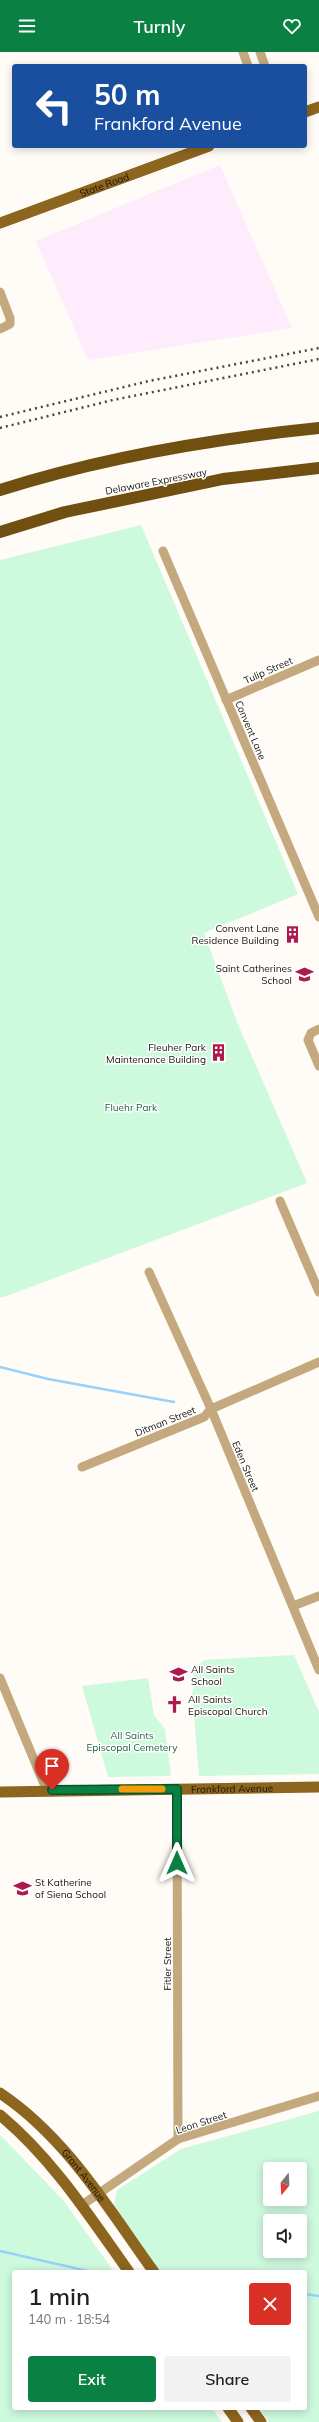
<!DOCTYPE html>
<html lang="en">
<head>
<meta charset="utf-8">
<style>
	body { margin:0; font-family:Mulish,sans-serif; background:#f2f2f2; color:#222; height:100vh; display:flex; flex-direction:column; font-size:15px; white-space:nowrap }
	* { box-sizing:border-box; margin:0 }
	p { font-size:13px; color:#767676 }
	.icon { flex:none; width:22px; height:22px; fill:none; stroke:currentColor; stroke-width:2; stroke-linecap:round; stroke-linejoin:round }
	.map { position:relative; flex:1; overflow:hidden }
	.sheet { position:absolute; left:12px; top:2218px; width:295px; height:140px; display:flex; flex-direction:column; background:#fff; border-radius:4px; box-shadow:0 2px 10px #0003 }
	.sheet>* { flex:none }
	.hud { position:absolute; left:12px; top:12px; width:295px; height:84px; border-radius:4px; box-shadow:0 2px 10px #0003; background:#1a4fa0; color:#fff; overflow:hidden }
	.needle { width:26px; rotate:198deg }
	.controls { position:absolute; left:263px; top:2110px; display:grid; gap:8px }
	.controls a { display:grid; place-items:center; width:44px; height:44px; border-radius:4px; background:#fff; box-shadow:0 2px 10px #0003; font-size:20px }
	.pin { position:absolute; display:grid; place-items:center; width:34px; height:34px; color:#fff; margin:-41px -17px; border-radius:50% 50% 50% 0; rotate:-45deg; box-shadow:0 0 4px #0007 }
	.pin .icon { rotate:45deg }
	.me { position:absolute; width:44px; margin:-22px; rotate:0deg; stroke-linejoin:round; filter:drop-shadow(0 0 3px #0008) }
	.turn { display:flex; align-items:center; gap:14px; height:84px; padding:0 16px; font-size:18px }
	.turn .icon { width:52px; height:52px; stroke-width:2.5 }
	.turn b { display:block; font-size:28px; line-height:34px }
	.round { display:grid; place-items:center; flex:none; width:42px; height:42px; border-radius:4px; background:#f2f2f2 }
	.overview { display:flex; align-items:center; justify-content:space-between; height:68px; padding:0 16px }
	h1 { font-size:24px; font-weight:600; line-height:30px }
	.primary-button { display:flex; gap:8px; margin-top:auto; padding:8px 16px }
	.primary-button a { flex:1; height:46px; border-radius:4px; background:#0b8043; color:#fff; font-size:16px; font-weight:600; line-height:46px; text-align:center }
	.primary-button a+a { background:#f2f2f2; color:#222 }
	header { display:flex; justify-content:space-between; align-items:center; height:52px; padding:0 16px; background:#0b8043; color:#fff; font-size:18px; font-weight:600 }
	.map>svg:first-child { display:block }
</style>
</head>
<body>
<header><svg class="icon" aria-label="menu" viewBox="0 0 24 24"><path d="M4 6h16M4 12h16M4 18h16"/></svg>Turnly<svg class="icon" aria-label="heart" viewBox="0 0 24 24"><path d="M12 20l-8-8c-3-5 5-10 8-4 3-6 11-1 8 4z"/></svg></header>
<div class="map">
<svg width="319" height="2370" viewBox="0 0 319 2370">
	<rect width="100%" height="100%" fill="#fffbf6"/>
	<polygon fill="#feebfb" points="220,113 292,276 88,308 36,189"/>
	<g fill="#cdf9dd" fill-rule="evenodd">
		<polygon points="141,473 298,842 204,881 237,970 307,1131 4,1245 0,1245 0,508"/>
		<polygon points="294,1603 319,1660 319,1722 199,1724 192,1641 195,1633 194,1617 204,1608"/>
		<polygon points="148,1626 154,1663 165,1677 171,1724 108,1725 82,1634"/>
		<path d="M 319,2059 L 319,2370 L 269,2370 L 259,2356 L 305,2356 L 305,2220 L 160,2220 L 114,2153 L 117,2138 L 181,2097 ZM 270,2117 L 300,2117 L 300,2147 L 270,2147 ZM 270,2169 L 300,2169 L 300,2199 L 270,2199 Z"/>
		<polygon points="0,2083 63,2148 114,2220 14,2220 14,2356 212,2356 222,2370 0,2370"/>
	</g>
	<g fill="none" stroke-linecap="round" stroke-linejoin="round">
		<g stroke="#98d1fc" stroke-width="2.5">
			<polyline points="0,1315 48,1327 174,1350"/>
			<polyline points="0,2199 92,2220"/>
			<polyline points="305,2242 319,2244"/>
		</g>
		<g stroke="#c4a97f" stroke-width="9">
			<polyline points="243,0 248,14"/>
			<polyline points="260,0 265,14"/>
			<polyline points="0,240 10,266 10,272 0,277"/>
			<polyline points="163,499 319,865"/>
			<polyline points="226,648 319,608"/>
			<polyline points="319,977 311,981 308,988 319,1014"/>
			<polyline points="280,1149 319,1240"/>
			<polyline points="149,1220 211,1357 319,1618"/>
			<polyline points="82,1415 204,1365 211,1357 319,1310"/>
			<polyline points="293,1554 319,1544"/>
			<polyline points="0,1626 47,1739"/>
			<polyline points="177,1737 178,2087"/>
			<polyline points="82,2153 178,2087 319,2044"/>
		</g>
		<g stroke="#8c651e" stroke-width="11">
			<polyline points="305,60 319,55"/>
			<path id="s1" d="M 0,171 L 209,94"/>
			<path id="s2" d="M 0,1740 L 319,1735"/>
			<path id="s3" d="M 0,2041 C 66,2085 108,2156 154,2220"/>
			<path d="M 0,2063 C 52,2106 90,2165 129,2220"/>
			<polyline points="228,2356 238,2370"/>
			<polyline points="251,2356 261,2370"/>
		</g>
		<g stroke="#714f11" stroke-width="12">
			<path d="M 0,438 C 104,405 211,387 319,376"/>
			<polyline points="0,480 65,460 223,427 319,416"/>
		</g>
		<g stroke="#4b453d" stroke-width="2.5" stroke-dasharray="2 4" stroke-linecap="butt">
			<polyline points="0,365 149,329 319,296"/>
			<polyline points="0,376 113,348 319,307"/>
		</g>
	</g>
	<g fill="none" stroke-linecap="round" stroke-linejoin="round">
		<defs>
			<polyline id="route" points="52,1738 177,1737 177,1811"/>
		</defs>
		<use href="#route" stroke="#07532c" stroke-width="10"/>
		<use href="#route" stroke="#0b8043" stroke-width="7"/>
		<polyline stroke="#f59e0b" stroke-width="7" points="122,1737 162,1737"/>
	</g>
	<defs>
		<symbol id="building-bare" viewBox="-9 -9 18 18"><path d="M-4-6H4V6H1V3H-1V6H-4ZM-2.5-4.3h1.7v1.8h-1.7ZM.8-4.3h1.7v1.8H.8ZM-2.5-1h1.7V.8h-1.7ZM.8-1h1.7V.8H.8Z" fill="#ac1a4e" stroke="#fff" stroke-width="2.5" paint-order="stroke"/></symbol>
		<symbol id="school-bare" viewBox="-9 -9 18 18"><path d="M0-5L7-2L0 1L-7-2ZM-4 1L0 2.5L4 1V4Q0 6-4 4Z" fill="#ac1a4e" stroke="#fff" stroke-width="2.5" paint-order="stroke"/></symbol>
		<symbol id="church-bare" viewBox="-9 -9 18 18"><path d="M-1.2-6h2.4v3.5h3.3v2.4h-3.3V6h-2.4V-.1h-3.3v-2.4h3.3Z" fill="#ac1a4e" stroke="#fff" stroke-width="2.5" paint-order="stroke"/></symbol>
	</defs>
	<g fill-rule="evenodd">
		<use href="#building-bare" x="280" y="870" width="25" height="25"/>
		<use href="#school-bare" x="292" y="910" width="25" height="25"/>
		<use href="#building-bare" x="206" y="988" width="25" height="25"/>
		<use href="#school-bare" x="166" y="1610" width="25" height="25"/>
		<use href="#church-bare" x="162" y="1640" width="25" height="25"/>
		<use href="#school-bare" x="10" y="1824" width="25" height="25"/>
	</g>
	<g text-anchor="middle" stroke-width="3" stroke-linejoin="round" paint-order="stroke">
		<g font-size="10" fill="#1a130b" stroke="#fff">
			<text dy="4" stroke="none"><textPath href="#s1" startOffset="111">State Road</textPath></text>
			<text transform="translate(156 429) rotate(-11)" y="4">Delaware Expressway</text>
			<text transform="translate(268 618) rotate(-24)" y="4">Tulip Street</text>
			<text transform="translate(251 678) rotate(67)" y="4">Convent Lane</text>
			<text transform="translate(165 1369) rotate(-22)" y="4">Ditman Street</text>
			<text transform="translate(246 1414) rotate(67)" y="4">Eden Street</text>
			<text dy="4" stroke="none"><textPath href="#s2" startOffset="232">Frankford Avenue</textPath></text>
			<text transform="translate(167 1912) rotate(-90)" y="4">Fitler Street</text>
			<text transform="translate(201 2070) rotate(-18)" y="4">Leon Street</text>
			<text dy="4" stroke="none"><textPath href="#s3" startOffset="118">Grant Avenue</textPath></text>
		</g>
		<g font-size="10" fill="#1a130b" stroke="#fff" text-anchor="end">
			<text x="279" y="880">Convent Lane<tspan x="279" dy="12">Residence Building</tspan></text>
			<text x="292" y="920">Saint Catherines<tspan x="292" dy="12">School</tspan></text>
			<text x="206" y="999">Fleuher Park<tspan x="206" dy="12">Maintenance Building</tspan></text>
			<text x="191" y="1621" text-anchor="start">All Saints<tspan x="191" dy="12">School</tspan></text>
			<text x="188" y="1651" text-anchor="start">All Saints<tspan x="188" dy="12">Episcopal Church</tspan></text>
			<text x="35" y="1834" text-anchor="start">St Katherine<tspan x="35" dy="12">of Siena School</tspan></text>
		</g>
		<g font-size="10" fill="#195f3b" stroke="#fff">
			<text x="131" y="1059">Fluehr Park</text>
			<text x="132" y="1687">All Saints<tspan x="132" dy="12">Episcopal Cemetery</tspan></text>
		</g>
	</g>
</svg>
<div class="controls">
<a><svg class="needle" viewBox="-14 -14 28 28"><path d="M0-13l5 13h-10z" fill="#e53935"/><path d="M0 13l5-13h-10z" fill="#767676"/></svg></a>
<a><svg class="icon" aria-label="sound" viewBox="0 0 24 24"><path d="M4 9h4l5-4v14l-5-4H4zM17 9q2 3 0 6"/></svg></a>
</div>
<div class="pin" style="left:52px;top:1738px;background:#d93025"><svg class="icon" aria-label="arrive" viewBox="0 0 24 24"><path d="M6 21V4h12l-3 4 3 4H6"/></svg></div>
<svg class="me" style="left:177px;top:1811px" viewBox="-20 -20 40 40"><path d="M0-17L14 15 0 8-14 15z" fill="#0b8043" stroke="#fff" stroke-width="4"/></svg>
<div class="hud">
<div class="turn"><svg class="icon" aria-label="left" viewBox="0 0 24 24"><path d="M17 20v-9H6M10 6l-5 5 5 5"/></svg><div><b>50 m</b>Frankford Avenue</div></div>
</div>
<section class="sheet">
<div class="overview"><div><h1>1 min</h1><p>140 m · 18:54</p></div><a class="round" style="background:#d93025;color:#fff"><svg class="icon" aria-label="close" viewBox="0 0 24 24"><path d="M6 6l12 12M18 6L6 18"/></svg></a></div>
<div class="primary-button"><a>Exit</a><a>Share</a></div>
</section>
</div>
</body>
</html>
